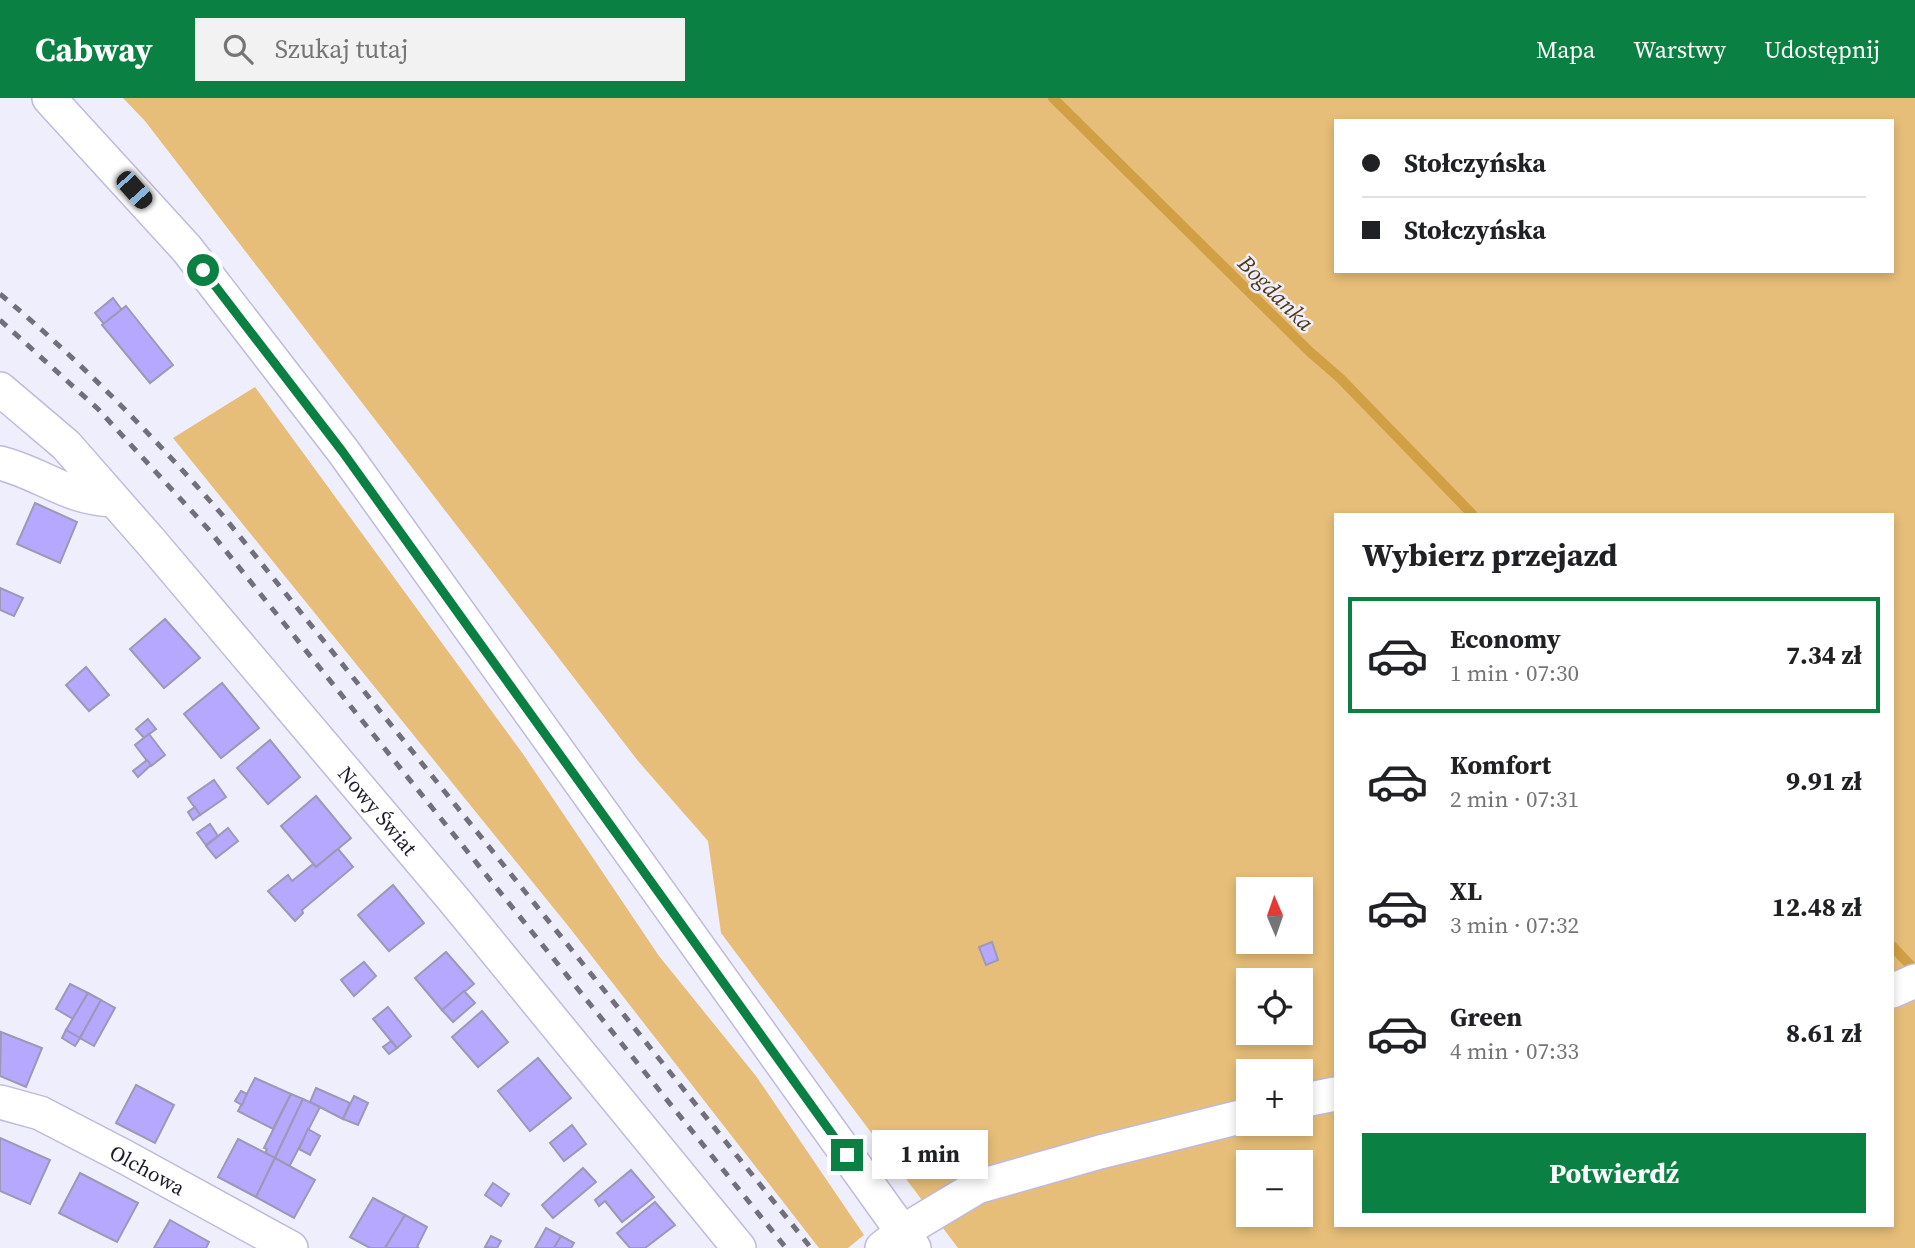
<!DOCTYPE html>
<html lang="pl">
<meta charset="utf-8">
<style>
:root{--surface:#fff;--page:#f2f2f2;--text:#202124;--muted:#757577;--line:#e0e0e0;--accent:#0b8043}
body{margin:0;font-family:"Source Serif 4",serif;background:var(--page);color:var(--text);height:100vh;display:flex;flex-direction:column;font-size:26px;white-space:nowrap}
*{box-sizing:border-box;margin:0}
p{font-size:23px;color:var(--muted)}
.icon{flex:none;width:38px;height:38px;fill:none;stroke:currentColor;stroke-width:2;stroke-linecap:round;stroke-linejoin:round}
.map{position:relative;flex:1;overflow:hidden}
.details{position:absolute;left:1334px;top:415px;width:560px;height:714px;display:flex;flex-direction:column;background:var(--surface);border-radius:0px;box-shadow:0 4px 10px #0003}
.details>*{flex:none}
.hud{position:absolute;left:1334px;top:21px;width:560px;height:154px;border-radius:0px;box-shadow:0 4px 10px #0003;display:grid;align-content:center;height:154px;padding:0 28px;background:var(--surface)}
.needle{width:46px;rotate:358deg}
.buttons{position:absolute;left:1236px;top:779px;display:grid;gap:14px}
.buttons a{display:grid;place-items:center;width:77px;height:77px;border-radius:0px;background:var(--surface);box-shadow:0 4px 10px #0003;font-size:35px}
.end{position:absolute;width:32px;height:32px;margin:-16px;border:9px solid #0b8043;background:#fff;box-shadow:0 0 0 4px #fff}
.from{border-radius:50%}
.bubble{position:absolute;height:49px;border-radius:0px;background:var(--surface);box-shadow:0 4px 10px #0003;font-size:23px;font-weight:700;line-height:49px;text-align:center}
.car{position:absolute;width:21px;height:42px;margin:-21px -10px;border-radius:9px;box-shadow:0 0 5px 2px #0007;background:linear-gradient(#222 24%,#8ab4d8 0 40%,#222 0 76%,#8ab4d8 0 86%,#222 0)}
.hud b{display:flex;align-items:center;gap:24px;height:66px;font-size:26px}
.hud b+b{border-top:2px solid var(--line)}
.hud i{width:18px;height:18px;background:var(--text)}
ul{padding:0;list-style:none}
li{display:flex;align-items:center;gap:21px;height:116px;margin:0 14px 10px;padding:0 14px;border:4px solid transparent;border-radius:0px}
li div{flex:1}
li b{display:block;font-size:26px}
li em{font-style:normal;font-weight:700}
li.on{border-color:var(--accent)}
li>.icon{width:63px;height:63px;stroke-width:1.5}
h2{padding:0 28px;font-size:32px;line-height:84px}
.action{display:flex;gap:14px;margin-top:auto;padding:14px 28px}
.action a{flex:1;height:80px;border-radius:0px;background:var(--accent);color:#fff;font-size:28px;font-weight:700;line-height:80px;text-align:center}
header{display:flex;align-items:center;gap:42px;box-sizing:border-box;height:98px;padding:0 35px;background:var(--accent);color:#fff}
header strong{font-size:33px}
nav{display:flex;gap:38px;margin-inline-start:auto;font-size:24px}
.search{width:490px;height:63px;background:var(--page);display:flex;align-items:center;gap:18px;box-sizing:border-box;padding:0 24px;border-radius:0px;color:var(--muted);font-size:26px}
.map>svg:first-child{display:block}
</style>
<header>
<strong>Cabway</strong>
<div class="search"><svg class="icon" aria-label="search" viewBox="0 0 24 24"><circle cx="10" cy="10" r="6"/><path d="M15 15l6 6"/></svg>Szukaj tutaj</div>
<nav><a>Mapa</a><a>Warstwy</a><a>Udostępnij</a></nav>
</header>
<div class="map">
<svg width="1915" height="1150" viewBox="0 0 1915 1150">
<rect width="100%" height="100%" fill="#efeefc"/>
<!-- green -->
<g fill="#e6be79" fill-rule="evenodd">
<path d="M123 0H1915V1150H958L721 835 708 743 638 663 145 23ZM1335 23H1892V173H1335ZM1335 416H1892V1127H1335ZM1248 791H1300V844H1248ZM1248 882H1300V934H1248ZM1248 973H1300V1026H1248ZM1248 1064H1300V1116H1248Z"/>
<path d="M255 289 523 656 659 858 756 978 864 1137 848 1150H819L569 829 173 340Z"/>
</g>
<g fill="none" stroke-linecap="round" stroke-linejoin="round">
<!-- stream -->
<g stroke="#d1a045" stroke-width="10">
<path d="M1053 0 1310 254 1340 280 1472 416"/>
<path d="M1892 848 1911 868"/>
</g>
</g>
<!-- building -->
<g fill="#b6a8fe" stroke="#9c98b8" stroke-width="2">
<path d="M113 200 122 212 104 226 95 215Z"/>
<path d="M126 208 173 267 150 285 102 227Z"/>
<path d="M35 405 77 424 60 465 17 446Z"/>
<path d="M0 490 23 500 14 518 0 512Z"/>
<path d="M165 521 200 560 164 590 130 551Z"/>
<path d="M86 569 109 597 89 613 66 587Z"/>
<path d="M222 585 259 630 221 660 184 616Z"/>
<path d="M148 621 156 631 144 640 136 631Z"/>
<path d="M149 636 165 657 151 668 135 647Z"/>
<path d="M270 642 300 679 268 706 237 670Z"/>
<path d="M147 662 151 667 138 679 133 673Z"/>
<path d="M214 682 226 699 200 717 188 700Z"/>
<path d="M316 698 351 740 316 769 281 728Z"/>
<path d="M195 709 200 717 193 722 188 714Z"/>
<path d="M210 726 218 738 206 747 197 735Z"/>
<path d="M228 730 238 743 216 760 206 748Z"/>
<path d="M338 751 353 769 302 812 303 815 295 823 268 793 288 777 292 783 313 766 316 769Z"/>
<path d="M393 787 424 825 389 853 358 817Z"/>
<path d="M992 844 998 862 986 867 979 849Z"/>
<path d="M446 854 474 886 442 912 415 880Z"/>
<path d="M364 864 376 878 354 898 341 882Z"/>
<path d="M70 886 88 895 73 921 56 911Z"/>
<path d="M464 893 475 905 453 924 442 912Z"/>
<path d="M88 895 101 902 80 940 66 932Z"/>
<path d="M101 902 115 910 94 948 80 940Z"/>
<path d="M388 909 411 938 397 950 373 921Z"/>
<path d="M482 913 508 944 478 969 452 939Z"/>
<path d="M66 932 80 940 75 948 62 940Z"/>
<path d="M1 934 42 950 26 989 0 978Z"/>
<path d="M391 943 397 950 389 956 383 949Z"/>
<path d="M538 960 571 1000 530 1033 498 993Z"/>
<path d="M255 980 291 996 273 1031 238 1013Z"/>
<path d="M136 987 174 1007 155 1045 116 1025Z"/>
<path d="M316 990 350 1005 343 1021 310 1004Z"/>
<path d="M241 993 247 996 242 1007 235 1003Z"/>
<path d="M291 996 303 1001 275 1060 265 1055 267 1051 264 1050Z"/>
<path d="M354 998 368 1005 358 1027 343 1021Z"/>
<path d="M303 1001 320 1009 289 1069 275 1060Z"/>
<path d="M572 1027 586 1046 564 1063 550 1045Z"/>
<path d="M308 1031 320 1038 310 1057 299 1051Z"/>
<path d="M0 1040 50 1062 30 1106 0 1093Z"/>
<path d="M238 1041 275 1060 256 1099 218 1079Z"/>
<path d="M275 1060 315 1082 294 1120 256 1099Z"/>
<path d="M583 1070 596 1084 553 1120 542 1107Z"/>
<path d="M631 1072 654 1099 622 1124 605 1103 599 1108 595 1102Z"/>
<path d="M80 1075 138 1105 117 1144 59 1115Z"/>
<path d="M493 1085 509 1096 501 1108 485 1097Z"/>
<path d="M373 1100 405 1117 385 1150H370L350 1139Z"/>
<path d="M655 1104 675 1127 645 1150H630L617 1135Z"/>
<path d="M405 1117 427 1129 417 1149 419 1150H385Z"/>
<path d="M170 1122 209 1144 206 1150H154Z"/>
<path d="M546 1130 561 1138 554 1150H535Z"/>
<path d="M491 1138 501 1143 497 1150 485 1149Z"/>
<path d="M561 1138 574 1145 571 1150H554Z"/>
</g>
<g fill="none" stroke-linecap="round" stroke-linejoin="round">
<defs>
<g id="minor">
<path d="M49 0 187 151 343 353 914 1150"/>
<path id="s1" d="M0 291 66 347 152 445 454 802 739 1150"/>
<path d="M0 365C43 376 66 400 113 402"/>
<path d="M1892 893 1915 883"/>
<path d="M1300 1003 1335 996"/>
<path id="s2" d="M0 1004 40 1015 125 1059 291 1150"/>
<path d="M882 1150 902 1134 977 1089 1100 1054 1248 1017"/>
</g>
</defs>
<!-- minor casing -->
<use href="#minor" stroke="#bfbadc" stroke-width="36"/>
<!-- minor -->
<use href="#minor" stroke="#fff" stroke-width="33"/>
<!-- rail -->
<g stroke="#716f7c" stroke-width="5" stroke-dasharray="9 9" stroke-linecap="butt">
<path d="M0 196C82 264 155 340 225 420L811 1150"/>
<path d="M0 222 98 311 209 432 786 1150"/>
</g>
</g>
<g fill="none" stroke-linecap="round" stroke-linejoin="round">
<!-- route -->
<path stroke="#0b8043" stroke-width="9" d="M203 172 342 353 847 1057"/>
</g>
<g text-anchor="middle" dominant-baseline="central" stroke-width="5" stroke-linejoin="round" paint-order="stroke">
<!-- street labels -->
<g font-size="21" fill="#1f1d2a" stroke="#efeefc">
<text stroke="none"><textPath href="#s1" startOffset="567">Nowy Świat</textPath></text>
<text stroke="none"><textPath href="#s2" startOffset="163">Olchowa</textPath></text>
</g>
<!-- water labels -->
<g font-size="23" font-style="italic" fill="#503b15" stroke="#efeefc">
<text transform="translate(1276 195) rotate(45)">Bogdanka</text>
</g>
</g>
</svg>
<div class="buttons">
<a><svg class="needle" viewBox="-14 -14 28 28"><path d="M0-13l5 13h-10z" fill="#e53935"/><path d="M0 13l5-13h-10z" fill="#757577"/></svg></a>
<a><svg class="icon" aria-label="locate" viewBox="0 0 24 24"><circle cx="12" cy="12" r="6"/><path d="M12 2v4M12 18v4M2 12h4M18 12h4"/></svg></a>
<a>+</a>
<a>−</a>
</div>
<i class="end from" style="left:203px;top:172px"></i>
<i class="end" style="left:847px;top:1057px"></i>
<div class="bubble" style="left:872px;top:1032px;width:116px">1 min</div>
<i class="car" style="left:134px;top:92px;rotate:138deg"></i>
<div class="hud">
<b><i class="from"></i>Stołczyńska</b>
<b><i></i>Stołczyńska</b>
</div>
<section class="details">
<h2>Wybierz przejazd</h2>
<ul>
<li class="on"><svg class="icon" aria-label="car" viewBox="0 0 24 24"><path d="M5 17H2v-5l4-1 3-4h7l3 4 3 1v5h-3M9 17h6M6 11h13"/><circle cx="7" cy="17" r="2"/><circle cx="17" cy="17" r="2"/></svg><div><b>Economy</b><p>1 min · 07:30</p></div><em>7.34 zł</em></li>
<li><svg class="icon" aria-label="car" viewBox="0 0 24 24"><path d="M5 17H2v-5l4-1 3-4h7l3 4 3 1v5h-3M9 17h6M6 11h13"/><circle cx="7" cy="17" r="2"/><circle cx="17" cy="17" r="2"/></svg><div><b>Komfort</b><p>2 min · 07:31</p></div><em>9.91 zł</em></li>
<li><svg class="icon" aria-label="car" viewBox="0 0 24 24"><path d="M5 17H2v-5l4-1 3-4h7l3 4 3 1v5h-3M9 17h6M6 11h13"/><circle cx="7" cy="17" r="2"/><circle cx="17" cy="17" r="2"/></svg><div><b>XL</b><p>3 min · 07:32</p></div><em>12.48 zł</em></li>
<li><svg class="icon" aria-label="car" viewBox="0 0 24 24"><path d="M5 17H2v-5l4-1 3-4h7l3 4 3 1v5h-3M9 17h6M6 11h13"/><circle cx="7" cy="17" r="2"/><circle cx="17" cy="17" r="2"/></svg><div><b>Green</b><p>4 min · 07:33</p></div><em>8.61 zł</em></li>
</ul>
<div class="action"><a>Potwierdź</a></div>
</section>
</div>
